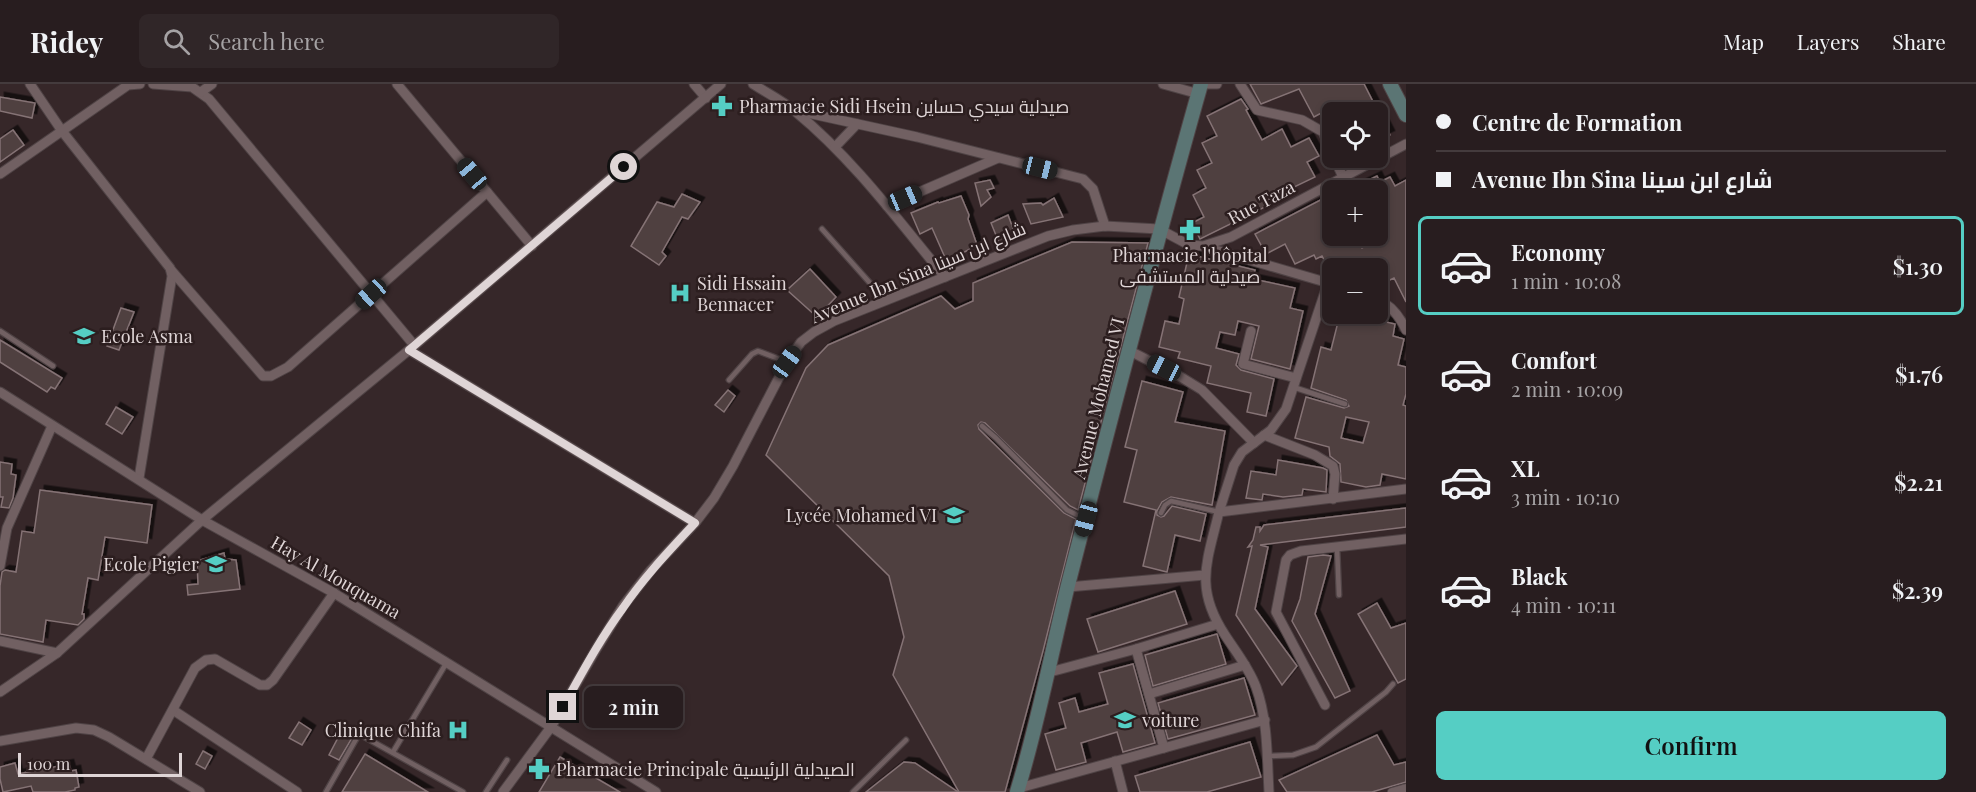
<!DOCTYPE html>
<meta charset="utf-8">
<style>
:root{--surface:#281d1f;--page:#302628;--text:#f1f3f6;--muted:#a5a2a4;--line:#443b3d;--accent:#55cec4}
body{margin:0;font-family:"Playfair Display",Cairo,serif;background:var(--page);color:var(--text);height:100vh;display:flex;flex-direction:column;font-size:22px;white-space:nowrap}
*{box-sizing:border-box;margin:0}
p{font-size:20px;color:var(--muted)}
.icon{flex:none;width:33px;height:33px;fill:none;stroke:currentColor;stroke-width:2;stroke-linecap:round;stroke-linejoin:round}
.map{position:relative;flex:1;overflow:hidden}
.panel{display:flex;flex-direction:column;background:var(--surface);width:570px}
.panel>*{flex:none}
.hud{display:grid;align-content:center;height:132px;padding:0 30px;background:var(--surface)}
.fabs{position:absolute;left:1322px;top:18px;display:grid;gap:12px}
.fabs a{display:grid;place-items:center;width:66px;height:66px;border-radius:9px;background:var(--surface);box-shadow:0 3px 9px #0003,0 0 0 2px var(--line);font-size:30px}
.scale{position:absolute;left:18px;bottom:15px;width:164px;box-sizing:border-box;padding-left:6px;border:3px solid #dfd5d6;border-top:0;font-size:16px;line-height:21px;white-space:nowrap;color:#dfd5d6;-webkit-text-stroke:4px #2c1e1f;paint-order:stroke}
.end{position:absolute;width:27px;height:27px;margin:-14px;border:8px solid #dfd5d6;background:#111;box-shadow:0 0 0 3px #111}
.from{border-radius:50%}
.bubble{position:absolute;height:42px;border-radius:9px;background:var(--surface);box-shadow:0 3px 9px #0003,0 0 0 2px var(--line);font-size:20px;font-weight:600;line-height:42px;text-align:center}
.car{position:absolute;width:18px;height:36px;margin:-18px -9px;border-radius:8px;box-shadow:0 0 4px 2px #0007;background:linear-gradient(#222 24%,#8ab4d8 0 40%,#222 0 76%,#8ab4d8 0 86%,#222 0)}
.hud b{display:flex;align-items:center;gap:21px;height:57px;font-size:22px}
.hud b+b{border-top:2px solid var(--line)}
.hud i{width:15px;height:15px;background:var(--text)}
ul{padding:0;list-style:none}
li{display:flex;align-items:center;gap:18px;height:99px;margin:0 12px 9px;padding:0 18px;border:3px solid transparent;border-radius:9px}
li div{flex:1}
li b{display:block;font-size:22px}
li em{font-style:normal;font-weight:600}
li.on{border-color:var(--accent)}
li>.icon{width:54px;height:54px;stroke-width:1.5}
.cta{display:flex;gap:12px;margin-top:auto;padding:12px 30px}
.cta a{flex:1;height:69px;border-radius:9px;background:var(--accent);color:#111;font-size:24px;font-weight:600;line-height:69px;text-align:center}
header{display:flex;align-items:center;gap:36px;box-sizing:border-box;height:84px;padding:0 30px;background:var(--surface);border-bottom:2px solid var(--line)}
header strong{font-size:28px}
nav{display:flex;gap:33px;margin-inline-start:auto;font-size:21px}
.search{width:420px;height:54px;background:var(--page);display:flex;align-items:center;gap:15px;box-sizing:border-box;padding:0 21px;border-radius:9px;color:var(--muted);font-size:22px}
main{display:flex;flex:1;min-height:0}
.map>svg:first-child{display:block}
</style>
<header>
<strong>Ridey</strong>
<div class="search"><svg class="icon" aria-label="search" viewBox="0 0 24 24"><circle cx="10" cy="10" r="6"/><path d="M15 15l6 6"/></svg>Search here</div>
<nav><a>Map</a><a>Layers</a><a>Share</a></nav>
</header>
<main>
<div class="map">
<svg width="1406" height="708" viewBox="0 0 1406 708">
<defs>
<filter id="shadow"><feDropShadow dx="4.5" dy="-4.5" stdDeviation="0" flood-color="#0009"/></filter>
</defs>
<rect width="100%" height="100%" fill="#362729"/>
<!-- building -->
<g fill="#4f3f40" stroke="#857375" stroke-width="1.5" fill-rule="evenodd" filter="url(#shadow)">
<path d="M1250 0H1364L1390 51 1377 57V28H1326L1325 27 1314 33 1299 5 1261 20Z"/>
<path d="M0 13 35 19 32 34 0 27Z"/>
<path d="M1241 15 1248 25 1246 26 1262 56 1282 45 1291 63 1309 54 1319 72 1307 78 1315 93 1267 116 1269 121 1200 155 1192 139 1204 133 1193 111 1206 104 1197 86 1212 79 1202 59 1217 52 1207 32Z"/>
<path d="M13 46 24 61 0 78V55Z"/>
<path d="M1377 92 1380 98 1390 93 1395 102 1406 96V218L1394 194 1377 202V184H1345L1342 178 1329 185 1322 172 1316 175 1314 171 1295 180 1285 160 1266 170 1255 150 1332 110V152H1356L1362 164 1377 156V106H1348Z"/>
<path d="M990 96 994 104 987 106 991 113 981 122 975 99Z"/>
<path d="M682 110 700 118 688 135 682 133 662 168 666 172 659 181 631 162 657 118 674 123Z"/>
<path d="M961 112 969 131 968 135 977 161 947 178 932 144 920 150 911 129 938 118 939 119Z"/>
<path d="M1054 114 1063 133 1031 140 1023 120 1041 119 1043 121Z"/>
<path d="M1008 131 1017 155 1000 161 991 139Z"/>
<path d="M1072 158 1148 159 1078 426 1070 422 985 339 981 338 978 341 979 345 1064 429 1076 435 1043 567 1005 708H959L893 591 904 553 889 492 766 371 806 284 828 261 941 212 955 225 973 217V199Z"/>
<path d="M1189 170 1255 186 1253 195 1295 204 1290 224 1303 227 1290 285 1251 275 1259 242 1238 237 1235 251 1220 248 1216 264 1239 270 1236 281 1241 286 1274 295 1266 332 1247 328 1251 309 1207 299 1211 282 1178 274 1180 268 1159 263 1165 237 1179 240 1184 215 1179 213Z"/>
<path d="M810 185 836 213 817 233 787 206Z"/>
<path d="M121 224 134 228 119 266 107 262Z"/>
<path d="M1340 230H1351L1395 240 1393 252 1404 255 1398 281 1406 283V310L1403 321 1406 322V395L1382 390 1380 401 1366 403 1341 398 1340 380 1330 372 1329 363 1295 354 1306 313 1344 324 1349 322 1346 316 1311 304 1321 263 1331 266ZM1346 333 1369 338 1363 359 1341 354Z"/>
<path d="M0 256 62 294 55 305 51 303 47 308 0 278Z"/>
<path d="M1142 297 1183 308 1175 338 1225 347 1212 421 1171 413 1162 418 1157 427V431L1161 433 1164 432 1172 422 1206 430 1200 457 1175 451 1167 488 1143 482 1156 426 1124 418 1137 366 1125 363Z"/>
<path d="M728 306 735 312 724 328 715 321Z"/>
<path d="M116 323 133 333 122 350 106 340Z"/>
<path d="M1278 376 1323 384 1327 386 1326 408 1303 405 1302 411 1283 413 1263 410 1262 416 1246 414 1251 387 1276 391Z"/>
<path d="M0 378 12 380 11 390 16 391 13 414 9 424 1 423 3 413H0Z"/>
<path d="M40 406 152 421 147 459 105 453 98 496 88 494 82 530H84V535L78 541 46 536 43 558 0 550V502L2 488 5 486 16 488 22 447 34 449Z"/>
<path d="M1406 424V443L1260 461 1268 463 1255 525 1297 582 1282 601 1236 531 1252 462 1248 463 1253 456 1256 443H1260V447L1264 441Z"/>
<path d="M224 469 225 475 236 476 240 505 188 511 187 501 198 500 197 477Z"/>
<path d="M1323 471 1331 472 1315 530 1350 607 1335 614 1292 537 1300 515 1308 473Z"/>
<path d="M1175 507 1187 540 1098 568 1087 535Z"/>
<path d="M1377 519 1391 544 1406 539V595L1398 599 1358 530Z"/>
<path d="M1217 550 1226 580 1153 602 1145 571Z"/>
<path d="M1133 580 1155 659 1123 668 1117 648 1081 659 1086 678 1056 686 1045 650 1066 644 1059 619 1075 614 1079 628 1108 620 1099 589Z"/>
<path d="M1244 594 1255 631 1168 655 1158 619Z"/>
<path d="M299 638 311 646 302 661 289 654Z"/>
<path d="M341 648 352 654 339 676 329 671Z"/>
<path d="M1377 651 1394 681 1406 678V698L1372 708H1287L1279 696Z"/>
<path d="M1250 658 1261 693 1207 708H1140L1135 692Z"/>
<path d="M203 667 212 672 205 685 196 680Z"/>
<path d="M365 670 428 708H342Z"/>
<path d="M560 673 620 708H539Z"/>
<path d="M904 678 915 679 958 708H866Z"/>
<path d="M15 679 18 690 69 680 71 687 76 686 79 703 75 704V706L65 708H33L31 702 3 708 0 695V683Z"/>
</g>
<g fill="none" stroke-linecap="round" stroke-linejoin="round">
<defs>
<g id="service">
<path d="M822 145 886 217"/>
<path d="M0 247 53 282"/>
<path d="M729 296 752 270 758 267 787 278"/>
<path d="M1293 303 1345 320"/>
<path d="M982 342 996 354 1067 426 1083 434"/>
<path d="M1161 429 1165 421 1171 417 1219 428"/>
<path d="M1337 463 1339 511"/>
<path d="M393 668 447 578"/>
<path d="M1267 672 1293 671 1316 663 1386 608 1393 600"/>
<path d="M326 708 359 650 463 708"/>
<path d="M486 708 507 676"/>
<path d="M853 708 906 656"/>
</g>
<path id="pedestrian" d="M1392 708 1406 704"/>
<g id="minor">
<path d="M30 0 62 47 170 184 172 192 139 394"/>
<path d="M153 0 192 3 209 15 414 261"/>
<path d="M397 0 532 162"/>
<path d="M694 0 706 14"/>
<path d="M753 0C767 9 783 17 796 28 853 75 898 136 945 193"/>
<path d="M1163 0 1199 10"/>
<path d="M1206 0H1217"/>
<path d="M1240 0 1257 26 1302 36 1323 48 1332 69"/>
<path d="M201 8 212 0"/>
<path d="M794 26 917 53 1083 95 1093 105 1105 142"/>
<path d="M835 63 857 40"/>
<path d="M1334 74 1343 93"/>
<path d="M0 90 128 1 140 0"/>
<path d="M887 122 998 74"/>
<path d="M1205 163 1332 200"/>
<path d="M171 186 263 292H271L288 283 487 108"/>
<path d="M1377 215C1391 221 1400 233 1406 246"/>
<path d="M1251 247 1243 280 1296 294"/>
<path d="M409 266 695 439"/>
<path d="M1130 267 1181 293 1202 306 1254 359"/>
<path d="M0 308 202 436 334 509 656 708"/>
<path d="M1264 351 1315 371 1333 382 1335 390 1333 415"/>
<path d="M1219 428 1234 381 1242 368 1271 346 1286 325 1328 199"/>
<path d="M0 482 7 444 52 342"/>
<path d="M1068 503 1205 491"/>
<path d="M0 557 57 569"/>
<path d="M1136 565 1164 664"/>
<path d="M1050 588 1136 565 1218 540"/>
<path d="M0 608 57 569 202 436 409 266 721 0"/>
<path d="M1149 610 1245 581"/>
<path d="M1325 621 1276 528 1286 476 1290 471 1301 467 1406 455"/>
<path d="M173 626 297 708"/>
<path d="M0 657 76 644 94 646 109 653 200 708"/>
<path d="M146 675 195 584 206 576 215 575 260 601H267L273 596 334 509"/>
<path d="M1115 677 1123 708"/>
<path d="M1019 704 1265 636"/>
<path d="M503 708 551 643 598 562 623 522 651 486 695 439 714 414 733 382 787 278 801 258 814 248 834 237 1048 152 1073 146 1105 142 1159 145 1189 161 1203 162 1231 153 1406 60"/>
<path d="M1269 708C1267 673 1268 636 1256 603 1249 584 1236 568 1225 551 1194 504 1207 478 1219 428L1406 405"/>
</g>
<g id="secondary">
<path d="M1390 0 1406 31"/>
<path d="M1017 708C1038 640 1051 570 1068 501 1111 333 1154 166 1201 0"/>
</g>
</defs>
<!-- service casing -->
<use href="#service" stroke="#4f4345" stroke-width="7"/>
<!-- pedestrian casing -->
<use href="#pedestrian" stroke="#4f4345" stroke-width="10"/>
<!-- minor casing -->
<use href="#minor" stroke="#4f4345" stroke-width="11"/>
<!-- secondary casing -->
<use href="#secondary" stroke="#4f4345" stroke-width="16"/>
<!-- service -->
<use href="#service" stroke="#716062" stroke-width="4.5"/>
<!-- pedestrian -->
<use href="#pedestrian" stroke="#716062" stroke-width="8"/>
<!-- minor -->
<use href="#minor" stroke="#716062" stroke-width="9"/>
<!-- secondary -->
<use href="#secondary" stroke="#5b7574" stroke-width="14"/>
</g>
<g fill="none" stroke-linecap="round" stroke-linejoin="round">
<!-- route -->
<path stroke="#dfd5d6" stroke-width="8" d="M563 623C582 589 600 555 623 524 644 493 670 466 695 439L409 266 624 83"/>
</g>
<!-- icons -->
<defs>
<symbol id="pharmacy-bare" viewBox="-9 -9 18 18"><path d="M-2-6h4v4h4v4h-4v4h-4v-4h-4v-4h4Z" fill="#55cec4" stroke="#2c1e1f" stroke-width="2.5" paint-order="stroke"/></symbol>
<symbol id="hospital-bare" viewBox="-9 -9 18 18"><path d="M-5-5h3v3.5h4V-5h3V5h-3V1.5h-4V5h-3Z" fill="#55cec4" stroke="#2c1e1f" stroke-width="2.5" paint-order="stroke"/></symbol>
<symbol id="university-bare" viewBox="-9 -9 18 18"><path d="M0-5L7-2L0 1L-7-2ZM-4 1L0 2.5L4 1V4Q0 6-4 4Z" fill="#55cec4" stroke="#2c1e1f" stroke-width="2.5" paint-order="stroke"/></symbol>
<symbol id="school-bare" viewBox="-9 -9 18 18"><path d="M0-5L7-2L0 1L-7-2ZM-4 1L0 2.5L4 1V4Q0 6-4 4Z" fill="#55cec4" stroke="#2c1e1f" stroke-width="2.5" paint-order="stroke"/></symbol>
</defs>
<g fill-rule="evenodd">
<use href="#pharmacy-bare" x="707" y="7" width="30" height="30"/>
<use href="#pharmacy-bare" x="1175" y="131" width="30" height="30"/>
<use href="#hospital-bare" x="665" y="194" width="30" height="30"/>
<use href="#university-bare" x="69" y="237" width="30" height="30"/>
<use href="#university-bare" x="939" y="416" width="30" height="30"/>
<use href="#school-bare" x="201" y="465" width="30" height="30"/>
<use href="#school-bare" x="1110" y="621" width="30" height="30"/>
<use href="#hospital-bare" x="443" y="631" width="30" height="30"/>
<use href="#pharmacy-bare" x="524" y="670" width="30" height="30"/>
</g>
<g text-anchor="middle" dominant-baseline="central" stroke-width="5" stroke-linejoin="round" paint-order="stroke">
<!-- poi labels -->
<g font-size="18" fill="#dfd5d6" stroke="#2c1e1f" text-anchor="start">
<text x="739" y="22">Pharmacie Sidi Hsein صيدلية سيدي حساين</text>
<text x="1190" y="171" text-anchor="middle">Pharmacie l'hôpital<tspan x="1190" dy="21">صيدلية المستشفى</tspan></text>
<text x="697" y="199">Sidi Hssain<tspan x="697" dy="21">Bennacer</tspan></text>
<text x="101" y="252">Ecole Asma</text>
<text x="937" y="431" text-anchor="end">Lycée Mohamed VI</text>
<text x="199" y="480" text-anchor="end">Ecole Pigier</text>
<text x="1142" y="636">voiture</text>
<text x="441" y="646" text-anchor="end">Clinique Chifa</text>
<text x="556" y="685">Pharmacie Principale الصيدلية الرئيسية</text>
</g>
<!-- street labels -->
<g font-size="18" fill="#dfd5d6" stroke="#2c1e1f">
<text transform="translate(1261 118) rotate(-28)">Rue Taza</text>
<text transform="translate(918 188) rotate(-23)">Avenue Ibn Sina شارع ابن سينا</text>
<text transform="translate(1098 314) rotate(-76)">Avenue Mohamed VI</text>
<text transform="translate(336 493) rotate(30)">Hay Al Mouquama</text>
</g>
</g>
</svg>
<div class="fabs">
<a><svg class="icon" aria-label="locate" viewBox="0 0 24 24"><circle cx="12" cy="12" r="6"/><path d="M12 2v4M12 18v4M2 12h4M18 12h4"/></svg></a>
<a>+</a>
<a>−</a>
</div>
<div class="scale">100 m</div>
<i class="end from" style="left:624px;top:83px"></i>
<i class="end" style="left:563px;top:623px"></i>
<div class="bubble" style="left:584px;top:602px;width:99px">2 min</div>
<i class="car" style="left:1040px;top:84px;rotate:104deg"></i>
<i class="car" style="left:472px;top:90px;rotate:320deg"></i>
<i class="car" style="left:905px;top:114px;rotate:67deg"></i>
<i class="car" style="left:371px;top:210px;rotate:228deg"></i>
<i class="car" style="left:787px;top:278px;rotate:36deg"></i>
<i class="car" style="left:1164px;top:284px;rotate:297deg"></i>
<i class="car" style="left:1086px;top:435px;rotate:195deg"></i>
</div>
<section class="panel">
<div class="hud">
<b><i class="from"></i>Centre de Formation</b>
<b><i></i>Avenue Ibn Sina شارع ابن سينا</b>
</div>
<ul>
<li class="on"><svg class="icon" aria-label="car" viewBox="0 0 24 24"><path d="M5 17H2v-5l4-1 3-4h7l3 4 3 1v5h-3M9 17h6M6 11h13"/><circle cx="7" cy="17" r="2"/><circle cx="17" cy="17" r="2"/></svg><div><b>Economy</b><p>1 min · 10:08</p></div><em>$1.30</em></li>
<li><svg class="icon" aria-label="car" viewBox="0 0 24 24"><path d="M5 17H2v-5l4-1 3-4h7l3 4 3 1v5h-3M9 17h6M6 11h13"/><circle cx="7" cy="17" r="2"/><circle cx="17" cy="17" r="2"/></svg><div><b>Comfort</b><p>2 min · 10:09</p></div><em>$1.76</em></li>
<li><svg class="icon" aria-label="car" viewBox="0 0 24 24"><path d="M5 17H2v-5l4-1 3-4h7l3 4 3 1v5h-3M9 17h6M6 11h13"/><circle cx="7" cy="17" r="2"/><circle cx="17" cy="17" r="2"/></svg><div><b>XL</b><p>3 min · 10:10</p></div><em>$2.21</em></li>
<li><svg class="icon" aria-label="car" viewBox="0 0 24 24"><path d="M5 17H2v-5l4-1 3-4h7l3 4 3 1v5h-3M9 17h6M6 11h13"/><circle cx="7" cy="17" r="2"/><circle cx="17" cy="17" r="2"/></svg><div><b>Black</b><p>4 min · 10:11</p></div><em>$2.39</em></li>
</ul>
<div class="cta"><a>Confirm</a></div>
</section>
</main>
